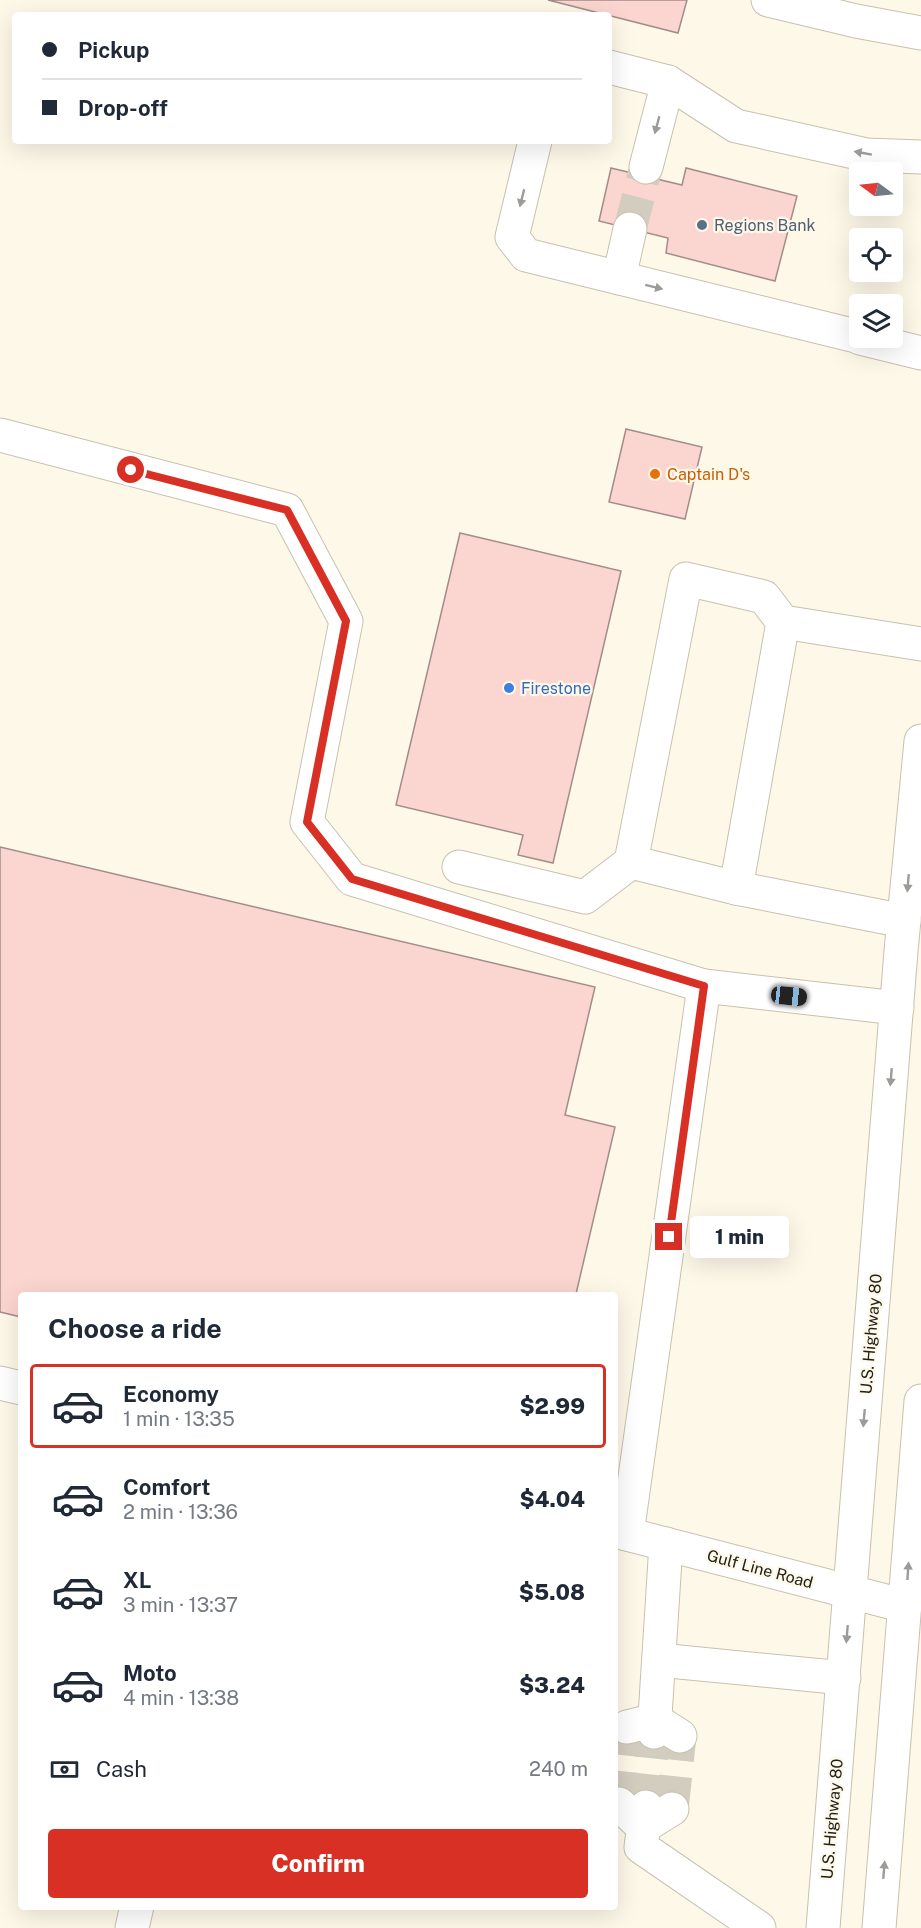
<!DOCTYPE html>
<meta charset="utf-8">
<style>
:root{--surface:#fff;--page:#f6f6f7;--text:#1f2937;--muted:#747a83;--line:#e0e1e3;--accent:#d93025}
body{margin:0;font-family:"Public Sans",sans-serif;background:var(--page);color:var(--text);height:100vh;display:flex;flex-direction:column;font-size:22px;white-space:nowrap}
*{box-sizing:border-box;margin:0}
p{font-size:20px;color:var(--muted)}
.icon{flex:none;width:33px;height:33px;fill:none;stroke:currentColor;stroke-width:2;stroke-linecap:round;stroke-linejoin:round}
.map{position:relative;flex:1;overflow:hidden}
.side{position:absolute;left:18px;top:1292px;width:600px;height:618px;display:flex;flex-direction:column;background:var(--surface);border-radius:6px;box-shadow:0 6px 24px #0002}
.side>*{flex:none}
.top-card{position:absolute;left:12px;top:12px;width:600px;height:132px;border-radius:6px;box-shadow:0 6px 24px #0002;display:grid;align-content:center;height:132px;padding:0 30px;background:var(--surface)}
.needle{width:39px;rotate:285deg}
.tools{position:absolute;left:849px;top:162px;display:grid;gap:12px}
.tools a{display:grid;place-items:center;width:54px;height:54px;border-radius:6px;background:var(--surface);box-shadow:0 6px 24px #0002;font-size:30px}
.end{position:absolute;width:27px;height:27px;margin:-14px;border:8px solid #d93025;background:#fff;box-shadow:0 0 0 3px #fff}
.from{border-radius:50%}
.bubble{position:absolute;height:42px;border-radius:6px;background:var(--surface);box-shadow:0 6px 24px #0002;font-size:20px;font-weight:800;line-height:42px;text-align:center}
.car{position:absolute;width:18px;height:36px;margin:-18px -9px;border-radius:8px;box-shadow:0 0 4px 2px #0007;background:linear-gradient(#222 24%,#8ab4d8 0 40%,#222 0 76%,#8ab4d8 0 86%,#222 0)}
.top-card b{display:flex;align-items:center;gap:21px;height:57px;font-size:22px}
.top-card b+b{border-top:2px solid var(--line)}
.top-card i{width:15px;height:15px;background:var(--text)}
ul{padding:0;list-style:none}
li{display:flex;align-items:center;gap:18px;height:84px;margin:0 12px 9px;padding:0 18px;border:3px solid transparent;border-radius:6px}
li div{flex:1}
li b{display:block;font-size:22px}
li em{font-style:normal;font-weight:800}
li.active{border-color:var(--accent)}
li>.icon{width:54px;height:54px;stroke-width:1.5}
h2{padding:0 30px;font-size:27px;line-height:72px}
.pay{display:flex;align-items:center;gap:15px;height:66px;padding:0 30px;font-size:22px}
.pay p{margin-inline-start:auto}
.cta{display:flex;gap:12px;margin-top:auto;padding:12px 30px}
.cta a{flex:1;height:69px;border-radius:6px;background:var(--accent);color:#fff;font-size:24px;font-weight:800;line-height:69px;text-align:center}
.map>svg:first-child{display:block}
</style>
<div class="map">
<svg width="921" height="1928" viewBox="0 0 921 1928">
<rect width="100%" height="100%" fill="#fef8e9"/>
<!-- building -->
<g fill="#fbd5d0" stroke="#a28d8a" stroke-width="1.5">
<path d="M548 0H687L678 33Z"/>
<path d="M611 168 682 185 686 168 797 196 775 281 666 253 668 238 599 221Z"/>
<path d="M626 429 702 447 685 519 609 502Z"/>
<path d="M460 533 621 571 553 863 518 855 523 835 396 805Z"/>
<path d="M0 847 595 987 565 1115 615 1127 576 1294H21V1317L0 1312Z"/>
</g>
<g fill="none" stroke-linecap="round" stroke-linejoin="round">
<!-- minor-tunnel -->
<g stroke="#d2cdbf" stroke-width="33" stroke-dasharray="33 16" stroke-linecap="butt">
<path d="M630 229 646 167"/>
<path d="M619 1804 627 1727"/>
<path d="M646 1807 654 1732"/>
<path d="M672 1809 680 1736"/>
</g>
<defs>
<g id="minor">
<path d="M768 0 856 21 921 33"/>
<path d="M609 67 668 82 736 126 867 155 921 157"/>
<path d="M535 141 512 237 526 255 860 337"/>
<path d="M646 167 668 82"/>
<path d="M619 278 630 229"/>
<path d="M860 338 921 353"/>
<path d="M0 435 287 510 346 621 307 822 352 879 704 986 627 1534"/>
<path d="M783 622 921 644"/>
<path d="M631 862 686 579 764 597 783 622 736 888"/>
<path d="M459 867 585 897 631 862 736 888 904 921"/>
<path d="M704 986 897 1008"/>
<path d="M0 1383 21 1388"/>
<path d="M615 1531 905 1606"/>
<path d="M659 1660 844 1678"/>
<path d="M627 1727 655 1720 680 1736"/>
<path d="M654 1732 666 1544"/>
<path d="M619 1804 643 1827 672 1809"/>
<path d="M646 1807 641 1847 759 1928"/>
<path d="M132 1928 137 1906"/>
</g>
<g id="major">
<path d="M823 1928 901 951 921 741"/>
<path d="M879 1928 921 1401"/>
</g>
</defs>
<!-- minor casing -->
<use href="#minor" stroke="#c8c1af" stroke-width="35"/>
<!-- major casing -->
<use href="#major" stroke="#c8c1af" stroke-width="35"/>
<!-- minor -->
<use href="#minor" stroke="#fff" stroke-width="33"/>
<!-- major -->
<use href="#major" stroke="#fff" stroke-width="33"/>
</g>
<!-- one-way arrows -->
<defs><path id="oneway-solid" d="M-6-.8H1V-3.2L6.5 0L1 3.2V.8H-6Z" transform="scale(1.5)"/></defs>
<g fill="#9c9b98">
<use href="#oneway-solid" transform="translate(657 125) rotate(105)"/>
<use href="#oneway-solid" transform="translate(863 153) rotate(-170)"/>
<use href="#oneway-solid" transform="translate(522 198) rotate(104)"/>
<use href="#oneway-solid" transform="translate(654 287) rotate(14)"/>
<use href="#oneway-solid" transform="translate(908 883) rotate(95)"/>
<use href="#oneway-solid" transform="translate(891 1077) rotate(95)"/>
<use href="#oneway-solid" transform="translate(864 1418) rotate(95)"/>
<use href="#oneway-solid" transform="translate(908 1571) rotate(-86)"/>
<use href="#oneway-solid" transform="translate(847 1634) rotate(95)"/>
<use href="#oneway-solid" transform="translate(884 1870) rotate(-85)"/>
</g>
<g fill="none" stroke-linecap="round" stroke-linejoin="round">
<!-- route -->
<path stroke="#d93025" stroke-width="8" d="M131 470 287 510 346 621 307 822 352 879 704 986 669 1237"/>
</g>
<!-- markers -->
<circle fill="#5c6f8a" stroke="#fef8e9" stroke-width="2" cx="702" cy="225" r="6"/>
<circle fill="#e8710a" stroke="#fef8e9" stroke-width="2" cx="655" cy="474" r="6"/>
<circle fill="#3f7fe0" stroke="#fef8e9" stroke-width="2" cx="509" cy="688" r="6"/>
<g text-anchor="middle" dominant-baseline="central" stroke-width="4.5" stroke-linejoin="round" paint-order="stroke">
<!-- service labels -->
<g font-size="16" fill="#4e5e75" stroke="#fef8e9" text-anchor="start">
<text x="714" y="225">Regions Bank</text>
</g>
<!-- food labels -->
<g font-size="16" fill="#c56008" stroke="#fef8e9" text-anchor="start">
<text x="667" y="474">Captain D's</text>
</g>
<!-- shop labels -->
<g font-size="16" fill="#366cbe" stroke="#fef8e9" text-anchor="start">
<text x="521" y="688">Firestone</text>
</g>
<!-- street labels -->
<g font-size="16" fill="#222019" stroke="#fef8e9">
<text transform="translate(871 1334) rotate(-85)">U.S. Highway 80</text>
<text transform="translate(760 1569) rotate(15)">Gulf Line Road</text>
<text transform="translate(832 1819) rotate(-85)">U.S. Highway 80</text>
</g>
</g>
</svg>
<div class="tools">
<a><svg class="needle" viewBox="-14 -14 28 28"><path d="M0-13l5 13h-10z" fill="#e53935"/><path d="M0 13l5-13h-10z" fill="#747a83"/></svg></a>
<a><svg class="icon" aria-label="locate" viewBox="0 0 24 24"><circle cx="12" cy="12" r="6"/><path d="M12 2v4M12 18v4M2 12h4M18 12h4"/></svg></a>
<a><svg class="icon" aria-label="layers" viewBox="0 0 24 24"><path d="M12 4l9 5-9 5-9-5zM3 14l9 5 9-5"/></svg></a>
</div>
<i class="end from" style="left:131px;top:470px"></i>
<i class="end" style="left:669px;top:1237px"></i>
<div class="bubble" style="left:690px;top:1216px;width:99px">1 min</div>
<i class="car" style="left:789px;top:996px;rotate:96deg"></i>
<div class="top-card">
<b><i class="from"></i>Pickup</b>
<b><i></i>Drop-off</b>
</div>
<section class="side">
<h2>Choose a ride</h2>
<ul>
<li class="active"><svg class="icon" aria-label="car" viewBox="0 0 24 24"><path d="M5 17H2v-5l4-1 3-4h7l3 4 3 1v5h-3M9 17h6M6 11h13"/><circle cx="7" cy="17" r="2"/><circle cx="17" cy="17" r="2"/></svg><div><b>Economy</b><p>1 min · 13:35</p></div><em>$2.99</em></li>
<li><svg class="icon" aria-label="car" viewBox="0 0 24 24"><path d="M5 17H2v-5l4-1 3-4h7l3 4 3 1v5h-3M9 17h6M6 11h13"/><circle cx="7" cy="17" r="2"/><circle cx="17" cy="17" r="2"/></svg><div><b>Comfort</b><p>2 min · 13:36</p></div><em>$4.04</em></li>
<li><svg class="icon" aria-label="car" viewBox="0 0 24 24"><path d="M5 17H2v-5l4-1 3-4h7l3 4 3 1v5h-3M9 17h6M6 11h13"/><circle cx="7" cy="17" r="2"/><circle cx="17" cy="17" r="2"/></svg><div><b>XL</b><p>3 min · 13:37</p></div><em>$5.08</em></li>
<li><svg class="icon" aria-label="car" viewBox="0 0 24 24"><path d="M5 17H2v-5l4-1 3-4h7l3 4 3 1v5h-3M9 17h6M6 11h13"/><circle cx="7" cy="17" r="2"/><circle cx="17" cy="17" r="2"/></svg><div><b>Moto</b><p>4 min · 13:38</p></div><em>$3.24</em></li>
</ul>
<div class="pay"><svg class="icon" aria-label="cash" viewBox="0 0 24 24"><path d="M3 7h18v10H3z"/><circle cx="12" cy="12" r="2"/></svg>Cash<p>240 m</p></div>
<div class="cta"><a>Confirm</a></div>
</section>
</div>
